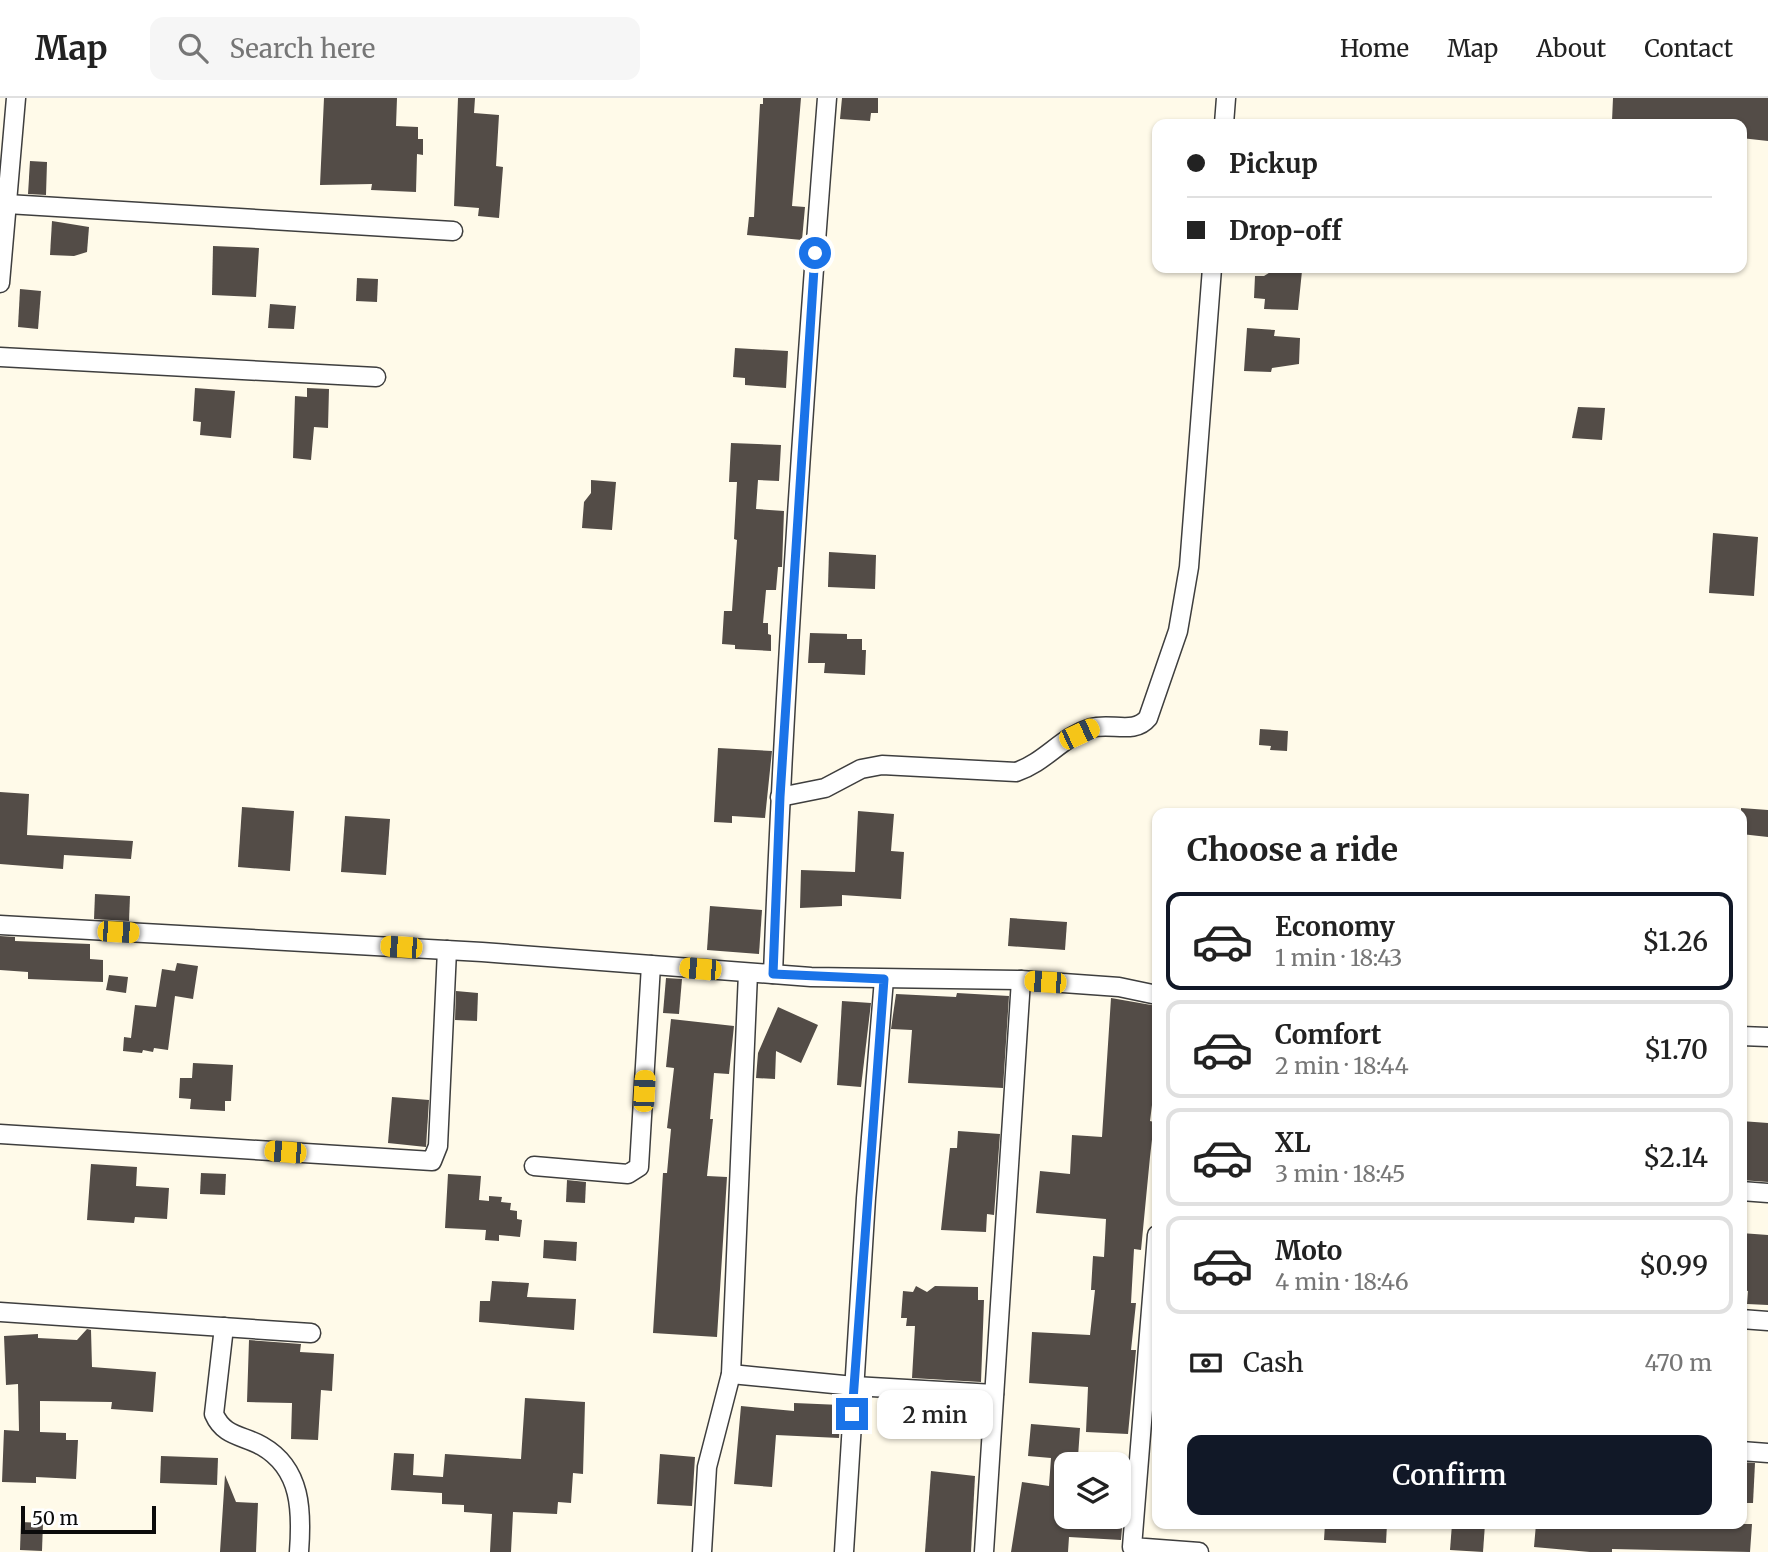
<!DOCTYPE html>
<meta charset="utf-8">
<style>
:root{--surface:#fff;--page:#f6f6f6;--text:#222;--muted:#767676;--line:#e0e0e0;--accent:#111827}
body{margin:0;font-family:Merriweather,serif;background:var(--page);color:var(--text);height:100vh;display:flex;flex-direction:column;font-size:26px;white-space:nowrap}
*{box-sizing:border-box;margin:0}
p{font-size:23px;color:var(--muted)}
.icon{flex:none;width:38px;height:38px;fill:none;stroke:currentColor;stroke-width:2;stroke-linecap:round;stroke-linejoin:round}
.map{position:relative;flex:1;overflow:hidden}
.panel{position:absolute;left:1152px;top:710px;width:595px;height:721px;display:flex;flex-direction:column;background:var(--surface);border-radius:14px;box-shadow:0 2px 5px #0004}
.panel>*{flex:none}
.guide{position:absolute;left:1152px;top:21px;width:595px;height:154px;border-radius:14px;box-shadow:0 2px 5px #0004;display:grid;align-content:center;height:154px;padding:0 35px;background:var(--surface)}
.controls{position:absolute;left:1054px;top:1354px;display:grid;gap:14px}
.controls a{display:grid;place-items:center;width:77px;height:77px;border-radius:14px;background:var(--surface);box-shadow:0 2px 5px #0004;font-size:35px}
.scale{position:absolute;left:21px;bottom:18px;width:135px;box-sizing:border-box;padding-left:7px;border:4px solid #0b0b0b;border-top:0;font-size:19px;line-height:24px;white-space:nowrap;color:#0b0b0b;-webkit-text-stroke:5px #fff;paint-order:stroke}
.end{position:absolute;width:32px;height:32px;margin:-16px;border:9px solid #1a73e8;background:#fff;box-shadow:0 0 0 4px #fff}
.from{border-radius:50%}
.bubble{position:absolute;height:49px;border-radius:14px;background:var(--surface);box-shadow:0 2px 5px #0004;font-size:23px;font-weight:600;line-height:49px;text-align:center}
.car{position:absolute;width:21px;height:42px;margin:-21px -10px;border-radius:9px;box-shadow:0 0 5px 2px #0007;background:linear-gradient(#f5c518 24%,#345 0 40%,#f5c518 0 76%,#345 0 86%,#f5c518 0)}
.guide b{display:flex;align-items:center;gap:24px;height:66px;font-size:26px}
.guide b+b{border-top:2px solid var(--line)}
.guide i{width:18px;height:18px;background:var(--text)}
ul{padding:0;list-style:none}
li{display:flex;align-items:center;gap:21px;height:98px;margin:0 14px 10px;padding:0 21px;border:4px solid var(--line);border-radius:14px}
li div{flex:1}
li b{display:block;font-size:26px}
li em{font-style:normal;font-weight:600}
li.selected{border-color:var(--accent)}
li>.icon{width:63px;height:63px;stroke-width:1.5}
h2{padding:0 35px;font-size:32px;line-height:84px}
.pay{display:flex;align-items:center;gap:18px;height:77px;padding:0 35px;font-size:26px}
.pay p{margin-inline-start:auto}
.primary-button{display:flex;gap:14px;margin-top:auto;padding:14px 35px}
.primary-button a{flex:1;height:80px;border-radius:14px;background:var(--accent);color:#fff;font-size:28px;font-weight:600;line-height:80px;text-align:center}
header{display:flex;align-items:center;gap:42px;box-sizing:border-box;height:98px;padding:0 35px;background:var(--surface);border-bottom:2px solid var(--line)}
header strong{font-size:33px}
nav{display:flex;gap:38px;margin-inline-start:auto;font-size:24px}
.search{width:490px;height:63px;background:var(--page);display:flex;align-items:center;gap:18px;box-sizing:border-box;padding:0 24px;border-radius:14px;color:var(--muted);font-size:26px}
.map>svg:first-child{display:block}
</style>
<header>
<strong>Map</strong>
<div class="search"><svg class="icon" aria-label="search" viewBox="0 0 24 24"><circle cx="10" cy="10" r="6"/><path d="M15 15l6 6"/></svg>Search here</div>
<nav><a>Home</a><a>Map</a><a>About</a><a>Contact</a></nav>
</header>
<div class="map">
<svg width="1768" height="1454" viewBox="0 0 1768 1454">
<rect width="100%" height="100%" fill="#fffae9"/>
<!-- building -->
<g fill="#534c47">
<path d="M324 0H397L396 28 418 29V41H423V57L417 56 416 94 371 92 372 86 320 87Z"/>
<path d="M458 0H475L474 15 499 17 496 68 503 69 499 120 478 118 479 110 454 108Z"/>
<path d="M763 0H801L792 108 805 109 802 142 747 137 749 119H754L760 6H763Z"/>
<path d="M842 0H878V15H871L870 23 840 21Z"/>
<path d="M1613 0H1768V43L1741 40V26L1612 23Z"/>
<path d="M30 63 47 64 46 97 28 96Z"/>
<path d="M52 123 89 129 87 154 74 158 50 157Z"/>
<path d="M213 148 259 150 256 199 212 197Z"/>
<path d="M1272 173H1302L1298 212 1264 211 1265 201 1254 200 1255 178H1264Z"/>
<path d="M357 180 378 181 377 204 356 203Z"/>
<path d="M20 191 41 193 38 231 18 229Z"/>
<path d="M270 206 296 208 294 231 268 230Z"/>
<path d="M1247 230 1275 232 1274 238 1300 240 1299 266 1272 270 1271 274 1244 273Z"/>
<path d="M735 250 788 253 786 290 745 287V280L733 279Z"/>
<path d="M195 290 235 293 231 340 200 337 201 324 193 323Z"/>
<path d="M307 290 329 291 328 330 314 329 311 362 293 360 295 298 307 299Z"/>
<path d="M1578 309 1605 310 1602 342 1572 340Z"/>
<path d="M731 345 781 347 779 383 758 382 756 411 784 413 782 469H778L776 492H766L763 525H768V536L771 537V553L735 551V547L722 546 724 513H732L737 442 734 441 737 384H729Z"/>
<path d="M591 382 616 384 612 432 582 430 584 404 591 395Z"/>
<path d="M1713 435 1758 439 1754 498 1709 495Z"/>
<path d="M829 454 876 457 875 491 828 489Z"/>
<path d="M810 535 847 536V541H862V552H866L865 577 824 575 825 565H808Z"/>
<path d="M1260 631 1288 633 1287 653 1270 652 1271 648 1259 647Z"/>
<path d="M718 650 772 653 765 720 732 718V725L714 724Z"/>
<path d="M0 694 29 696 27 737 133 743 131 761 64 757 63 771 0 766Z"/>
<path d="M242 709 294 713 290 773 238 769Z"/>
<path d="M1741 710 1768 712V739L1741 736Z"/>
<path d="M858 713 894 716 891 753 904 754 901 801 842 797V808L800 810 801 772 855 774Z"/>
<path d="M345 718 390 721 386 777 341 774Z"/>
<path d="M95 796 130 798 129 823 94 821Z"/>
<path d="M710 808 762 812 759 856 707 852Z"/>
<path d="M1010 820 1067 824 1065 852 1008 848Z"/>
<path d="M0 838 15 839V843L90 846V861L103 862V884L28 881V874L0 872Z"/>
<path d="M177 865 198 868 193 901 175 898 168 952 154 950 153 954 143 952 142 955 123 953 124 939 131 940 135 907 156 909 162 871 175 873Z"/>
<path d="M109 877 128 879 126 895 106 892Z"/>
<path d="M666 880 682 881 679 916 663 915Z"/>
<path d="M456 893 478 895 477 923 455 922Z"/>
<path d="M957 895 1009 898 1003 990 908 985 912 932 891 931 896 896 956 899Z"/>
<path d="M1111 900 1157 908V967L1150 1023 1154 1024 1150 1059 1141 1152 1134 1151 1131 1205H1136L1131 1252H1136L1128 1336 1086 1334 1088 1289 1029 1285 1032 1234 1090 1237 1095 1192H1091L1093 1158 1104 1159 1106 1121 1036 1115 1040 1073 1070 1076 1072 1037 1102 1039Z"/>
<path d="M842 903 871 905 861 989 837 987Z"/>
<path d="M778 909 818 927 801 965 776 953 775 981 756 980 758 955Z"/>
<path d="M671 921 734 928 729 976 714 975 710 1021H713L707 1078 727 1079 717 1239 653 1235 663 1075H667L671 1031 667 1030 674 970 666 969Z"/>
<path d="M193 965 233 967 231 1003H225V1013L190 1011 191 1001 179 1000 180 980H192Z"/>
<path d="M392 999 429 1002 426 1049 388 1045Z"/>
<path d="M1741 1023 1768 1025V1084L1741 1082Z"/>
<path d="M958 1033 1000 1036 994 1117 987 1116 986 1134 941 1132 950 1050H957Z"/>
<path d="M91 1066 137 1069 136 1088 169 1090 167 1121 135 1119 134 1125 87 1122Z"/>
<path d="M201 1075 226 1076 225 1097 200 1096Z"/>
<path d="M448 1076 481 1078 479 1102 489 1103V1098L502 1099 501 1104 511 1105 510 1112 517 1113V1121L522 1122 520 1139 499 1137V1143L485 1142 486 1132 445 1130Z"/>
<path d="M567 1082 586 1084 585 1105 566 1104Z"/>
<path d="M1741 1135 1768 1137V1207L1747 1206 1748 1193 1741 1192Z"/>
<path d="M544 1142 577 1144 576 1163 543 1160Z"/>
<path d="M492 1183 529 1185 527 1199 576 1201 574 1232 479 1224 480 1203H490Z"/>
<path d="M916 1188 927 1194 935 1188 978 1189V1202H984L981 1284 912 1280 915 1228H906L907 1220H901L903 1193 913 1194Z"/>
<path d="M87 1231 91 1232 92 1269 156 1274 153 1314 111 1311 112 1304 40 1303V1334L66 1335V1342H78L76 1381 36 1379V1385L2 1384 4 1332 19 1333 18 1286 6 1287 4 1238 38 1236V1240L77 1242Z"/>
<path d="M249 1242 301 1246 300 1254 334 1256 332 1293 321 1292 318 1342 291 1341 292 1305 247 1304Z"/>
<path d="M525 1300 585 1304 583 1376 573 1375 571 1405 558 1404 557 1416 513 1414 511 1454H490L492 1416 464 1414V1407L442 1406V1395L391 1392 394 1355 414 1356 413 1377 443 1379 445 1356 521 1361Z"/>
<path d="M794 1305 841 1307 839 1340 776 1337 772 1389 734 1386 741 1308 794 1313Z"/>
<path d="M1031 1326 1080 1330 1078 1359 1067 1358 1066 1419H1123L1121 1442 1069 1439 1068 1454H1011L1022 1384 1049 1388 1051 1360 1028 1358Z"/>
<path d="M660 1356 695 1359 692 1408 657 1406Z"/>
<path d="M161 1358 218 1360 217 1387 160 1385Z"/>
<path d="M1741 1364 1755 1365 1753 1405H1741Z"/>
<path d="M931 1373 975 1378 971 1454H925Z"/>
<path d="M225 1377 236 1404 258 1405 256 1454H220Z"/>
<path d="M21 1424 43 1425 42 1453 20 1452Z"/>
<path d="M1325 1426H1387L1386 1445 1324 1442Z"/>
<path d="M1452 1426H1485L1483 1454 1450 1452Z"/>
<path d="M1536 1426H1752L1750 1454 1612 1451V1454H1590L1534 1449Z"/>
</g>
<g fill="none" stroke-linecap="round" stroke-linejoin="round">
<defs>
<g id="street">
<path d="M1224 26 1226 0"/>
<path d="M7 106 453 133"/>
<path d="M0 185 16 0"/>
<path d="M0 259 376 279"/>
<path d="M780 699 825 690 861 671 882 667 1016 674C1046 664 1061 639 1091 630 1111 624 1134 637 1148 620L1178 533 1189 469 1212 170"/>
<path d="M0 827 482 854 811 879 1021 882 1119 889 1157 897"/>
<path d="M773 876C784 584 804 292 827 0"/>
<path d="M1741 938 1768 939"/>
<path d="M0 1036 432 1063 438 1048 447 852"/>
<path d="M534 1068 628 1076 639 1069 651 867"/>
<path d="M1741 1093 1768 1095"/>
<path d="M1157 1137 1132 1449 1199 1454"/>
<path d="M0 1214 311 1235"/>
<path d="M1741 1221 1768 1223"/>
<path d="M224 1229 214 1316C224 1339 243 1337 262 1348 302 1371 302 1414 299 1454"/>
<path d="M731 1276 854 1288 994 1296"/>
<path d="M1741 1353 1768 1355"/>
<path d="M702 1454 707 1369 731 1276 748 875"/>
<path d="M844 1454 866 1100 884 881"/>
<path d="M984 1454 1021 882"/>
</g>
</defs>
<!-- street casing -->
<use href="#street" stroke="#3e3e3e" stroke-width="21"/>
<!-- street -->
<use href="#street" stroke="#fff" stroke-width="18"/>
</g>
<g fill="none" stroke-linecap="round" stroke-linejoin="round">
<!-- route -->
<path stroke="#1a73e8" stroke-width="9" d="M815 155 780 699 773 876 884 881 852 1316"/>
</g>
</svg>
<div class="controls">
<a><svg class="icon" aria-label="layers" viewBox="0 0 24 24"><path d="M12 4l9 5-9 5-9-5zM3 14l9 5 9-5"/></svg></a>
</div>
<div class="scale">50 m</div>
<i class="end from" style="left:815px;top:155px"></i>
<i class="end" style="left:852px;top:1316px"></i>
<div class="bubble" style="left:877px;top:1292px;width:116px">2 min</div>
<i class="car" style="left:1079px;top:636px;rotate:65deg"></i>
<i class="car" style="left:118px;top:834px;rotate:93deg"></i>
<i class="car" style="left:401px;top:849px;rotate:274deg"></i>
<i class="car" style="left:700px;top:871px;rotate:275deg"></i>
<i class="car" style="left:1045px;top:884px;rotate:274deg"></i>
<i class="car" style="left:644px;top:993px;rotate:3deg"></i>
<i class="car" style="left:285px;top:1054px;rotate:275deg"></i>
<div class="guide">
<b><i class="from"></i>Pickup</b>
<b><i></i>Drop-off</b>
</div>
<section class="panel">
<h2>Choose a ride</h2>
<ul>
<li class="selected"><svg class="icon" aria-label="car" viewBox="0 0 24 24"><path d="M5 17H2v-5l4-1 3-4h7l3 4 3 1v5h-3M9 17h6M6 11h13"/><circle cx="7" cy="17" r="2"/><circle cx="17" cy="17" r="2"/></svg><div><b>Economy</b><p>1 min · 18:43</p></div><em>$1.26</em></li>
<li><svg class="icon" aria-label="car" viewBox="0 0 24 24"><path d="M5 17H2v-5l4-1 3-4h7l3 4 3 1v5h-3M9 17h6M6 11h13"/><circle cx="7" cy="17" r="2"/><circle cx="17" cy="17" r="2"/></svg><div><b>Comfort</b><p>2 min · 18:44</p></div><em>$1.70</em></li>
<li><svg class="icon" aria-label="car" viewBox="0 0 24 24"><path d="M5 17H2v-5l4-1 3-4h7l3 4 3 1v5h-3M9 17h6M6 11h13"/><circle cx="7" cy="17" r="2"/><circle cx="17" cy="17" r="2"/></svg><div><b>XL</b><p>3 min · 18:45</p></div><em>$2.14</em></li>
<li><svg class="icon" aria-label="car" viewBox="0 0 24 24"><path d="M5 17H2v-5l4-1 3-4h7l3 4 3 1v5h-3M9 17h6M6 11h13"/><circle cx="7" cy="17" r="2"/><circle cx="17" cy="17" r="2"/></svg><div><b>Moto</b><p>4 min · 18:46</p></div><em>$0.99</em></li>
</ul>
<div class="pay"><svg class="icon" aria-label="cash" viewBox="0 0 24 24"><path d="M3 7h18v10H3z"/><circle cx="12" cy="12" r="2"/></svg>Cash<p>470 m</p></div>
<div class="primary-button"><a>Confirm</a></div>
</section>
</div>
